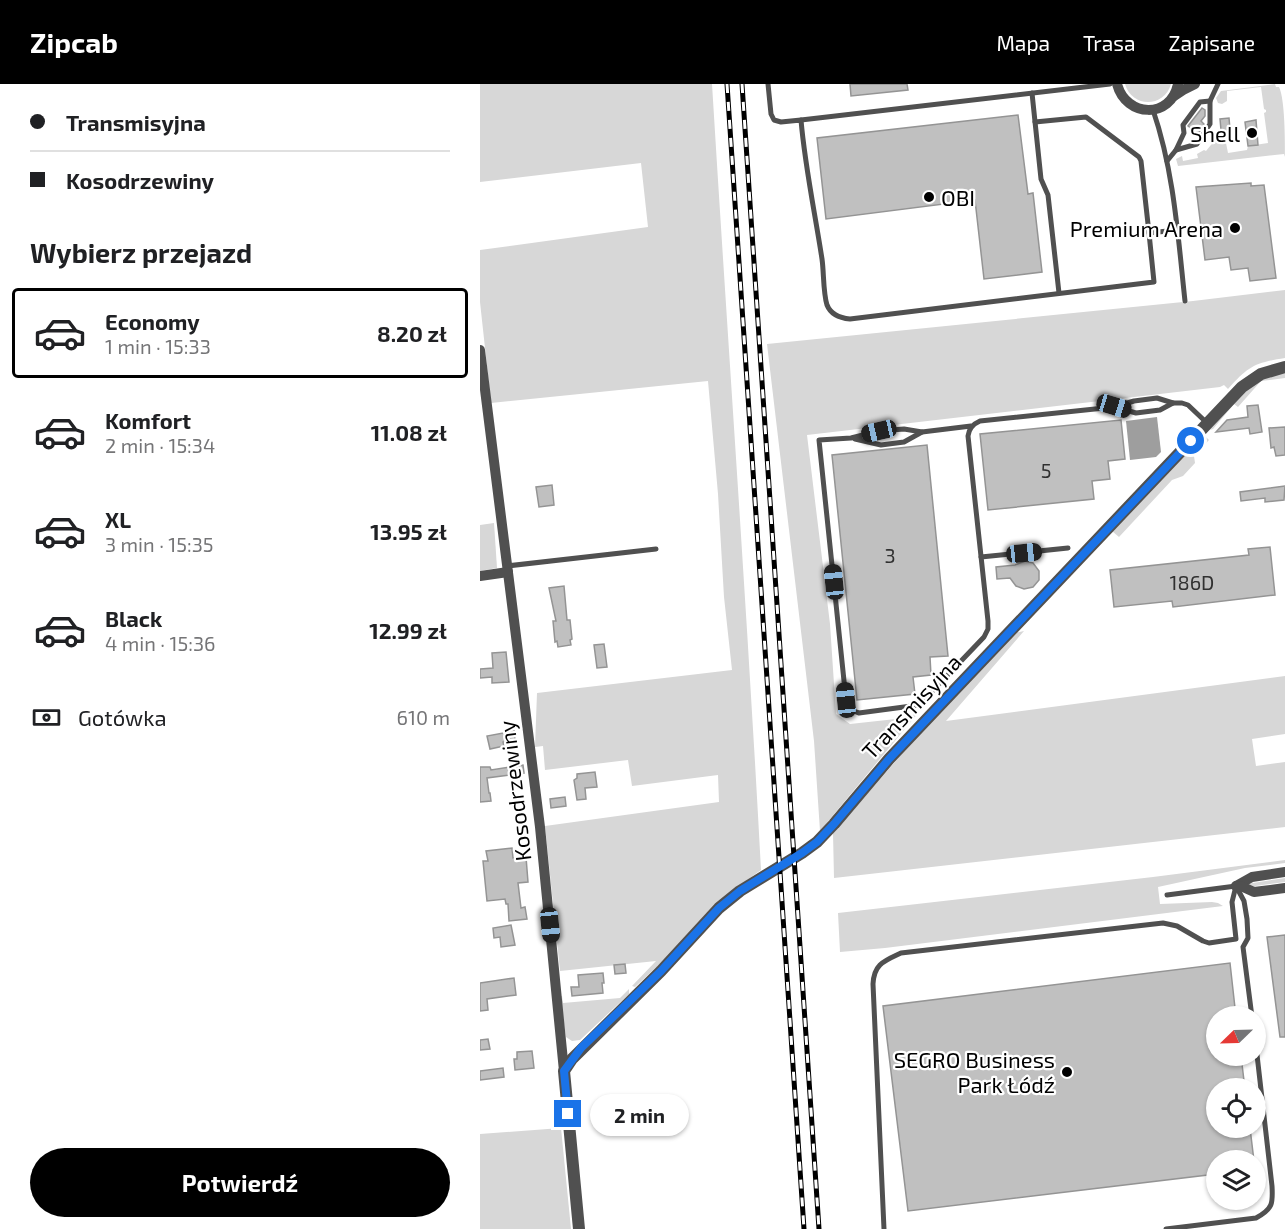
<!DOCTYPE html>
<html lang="pl">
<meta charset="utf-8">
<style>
:root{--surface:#fff;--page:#f2f2f2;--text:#202124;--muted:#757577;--line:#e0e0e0;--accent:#000}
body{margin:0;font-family:"Exo 2",sans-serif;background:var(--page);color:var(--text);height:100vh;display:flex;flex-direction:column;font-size:22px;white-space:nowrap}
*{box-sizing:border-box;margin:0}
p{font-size:20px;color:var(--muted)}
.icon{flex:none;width:33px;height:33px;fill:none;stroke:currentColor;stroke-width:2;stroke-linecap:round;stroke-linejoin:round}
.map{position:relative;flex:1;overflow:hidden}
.sheet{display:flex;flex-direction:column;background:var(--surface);width:480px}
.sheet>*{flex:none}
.banner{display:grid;align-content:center;height:132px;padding:0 30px;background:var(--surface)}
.needle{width:39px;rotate:247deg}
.fabs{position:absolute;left:726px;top:922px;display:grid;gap:12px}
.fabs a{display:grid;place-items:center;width:60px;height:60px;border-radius:50%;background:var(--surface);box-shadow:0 2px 4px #0004;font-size:30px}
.end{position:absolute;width:27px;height:27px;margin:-14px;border:8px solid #1a73e8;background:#fff;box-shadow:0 0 0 3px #fff}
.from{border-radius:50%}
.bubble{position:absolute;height:42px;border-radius:21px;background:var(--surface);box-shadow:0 2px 4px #0004;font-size:20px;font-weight:700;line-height:42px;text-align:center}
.car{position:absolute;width:18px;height:36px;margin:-18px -9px;border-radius:8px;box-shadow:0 0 4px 2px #0007;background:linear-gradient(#222 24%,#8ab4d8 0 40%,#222 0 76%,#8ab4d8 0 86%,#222 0)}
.banner b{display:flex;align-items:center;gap:21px;height:57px;font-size:22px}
.banner b+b{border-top:2px solid var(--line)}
.banner i{width:15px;height:15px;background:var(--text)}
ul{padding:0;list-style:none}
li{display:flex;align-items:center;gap:18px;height:90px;margin:0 12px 9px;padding:0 18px;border:3px solid transparent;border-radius:6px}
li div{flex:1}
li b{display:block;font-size:22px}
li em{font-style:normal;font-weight:700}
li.selected{border-color:var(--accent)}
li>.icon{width:54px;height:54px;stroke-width:1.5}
h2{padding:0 30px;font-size:27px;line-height:72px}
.pay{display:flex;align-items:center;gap:15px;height:66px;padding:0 30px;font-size:22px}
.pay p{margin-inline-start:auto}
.cta{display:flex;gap:12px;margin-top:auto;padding:12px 30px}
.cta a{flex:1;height:69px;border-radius:36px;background:var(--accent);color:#fff;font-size:24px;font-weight:700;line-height:69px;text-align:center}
header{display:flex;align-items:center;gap:36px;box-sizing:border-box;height:84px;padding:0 30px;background:var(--accent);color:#fff}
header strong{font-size:28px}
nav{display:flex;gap:33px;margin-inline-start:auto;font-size:21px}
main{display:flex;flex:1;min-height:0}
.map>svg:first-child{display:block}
</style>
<header>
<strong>Zipcab</strong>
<nav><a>Mapa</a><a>Trasa</a><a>Zapisane</a></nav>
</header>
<main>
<section class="sheet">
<div class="banner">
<b><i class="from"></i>Transmisyjna</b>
<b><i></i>Kosodrzewiny</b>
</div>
<h2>Wybierz przejazd</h2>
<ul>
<li class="selected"><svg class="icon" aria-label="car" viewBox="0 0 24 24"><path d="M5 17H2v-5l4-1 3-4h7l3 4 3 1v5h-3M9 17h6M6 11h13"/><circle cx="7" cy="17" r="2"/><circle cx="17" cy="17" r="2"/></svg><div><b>Economy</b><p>1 min · 15:33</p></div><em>8.20 zł</em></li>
<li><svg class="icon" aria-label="car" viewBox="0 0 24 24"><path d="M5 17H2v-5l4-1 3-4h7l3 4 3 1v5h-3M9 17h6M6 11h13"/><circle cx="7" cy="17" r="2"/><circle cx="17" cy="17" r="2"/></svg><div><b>Komfort</b><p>2 min · 15:34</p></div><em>11.08 zł</em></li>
<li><svg class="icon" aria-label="car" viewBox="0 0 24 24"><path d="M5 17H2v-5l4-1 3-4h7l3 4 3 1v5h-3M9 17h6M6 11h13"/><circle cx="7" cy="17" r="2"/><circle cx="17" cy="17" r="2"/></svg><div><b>XL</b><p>3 min · 15:35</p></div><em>13.95 zł</em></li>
<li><svg class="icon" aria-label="car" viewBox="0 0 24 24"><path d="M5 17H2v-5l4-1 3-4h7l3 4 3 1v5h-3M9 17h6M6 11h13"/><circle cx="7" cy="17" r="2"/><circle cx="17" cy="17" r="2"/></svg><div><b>Black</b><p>4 min · 15:36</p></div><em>12.99 zł</em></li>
</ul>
<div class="pay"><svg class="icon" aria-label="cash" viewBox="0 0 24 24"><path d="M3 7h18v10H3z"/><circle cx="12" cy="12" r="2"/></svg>Gotówka<p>610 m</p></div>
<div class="cta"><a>Potwierdź</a></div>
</section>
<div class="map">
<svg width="805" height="1145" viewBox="0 0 805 1145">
<rect width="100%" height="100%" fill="#fff"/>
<!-- green -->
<g fill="#d7d7d7">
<path d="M0 0H232C248 262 267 524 281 786L246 811 188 872 155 903 152 902 176 877 80 887 65 742 239 718 238 691 152 702 148 676 65 686 63 662 55 663 57 609 252 586 244 513 238 410 228 297 11 319 0 218V166L168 143 161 79 0 98Z"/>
<path d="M645 0H691C684 24 652 24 645 0Z"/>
<path d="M795 0 796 3H799C805 15 805 57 805 73L804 70 698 82 696 75 702 72 703 77 718 74 717 70 724 66 726 67 735 56 740 59H746L748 69 767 66 768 62 788 59 784 29 786 28V26L784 25 781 3 747 7V17L742 20 738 19 736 14 741 7Z"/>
<path d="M805 206V274C774 279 769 282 748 305L744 301 740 303 327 351 350 540 356 630 370 640 425 634 439 628 340 747 334 657 287 260 713 217Z"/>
<path d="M805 289V294L781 297 758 323 754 320 733 345 730 346C747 327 762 304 786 294 792 291 799 290 805 289Z"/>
<path d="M724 351 729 356 714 372 715 379 703 392 692 396 639 453 632 447Z"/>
<path d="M14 439 17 484 0 487V441Z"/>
<path d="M544 547 466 637 805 592V650L772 655 776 682 805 678V743L354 794 353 749 449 639 535 549Z"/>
<path d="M805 776V779L765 784 678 803 680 820 732 818 738 819 743 822 405 864 360 868 358 829 673 793Z"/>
<path d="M805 794V798L768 803 766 800Z"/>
<path d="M149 905V910L100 956 92 957 86 953 80 912H82L83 919 140 914Z"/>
<path d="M81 1044 91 1145H0V1050Z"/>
</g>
<!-- water -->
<path fill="#9e9e9e" d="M677 333 681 368 676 373 650 376 646 337Z"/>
<!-- building -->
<g fill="#c0c0c0" stroke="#949494" stroke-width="1.5">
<path d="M370 0H427L428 6 371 12Z"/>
<path d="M722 24 725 26V32L721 37 724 40 718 50 708 42Z"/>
<path d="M538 31 548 110 553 109 562 188 504 195 495 116 346 135 337 54Z"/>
<path d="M749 34 751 56 742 57 740 35Z"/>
<path d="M776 36 778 61 768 62 765 38Z"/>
<path d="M771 99V102L784 101 796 194 770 197 768 184 751 186 749 173 725 176 716 103Z"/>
<path d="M778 321 782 348 770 350 769 344 736 348 747 336 768 333 767 322Z"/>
<path d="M641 336 645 375 628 377 630 395 612 397 614 415 508 426 500 350Z"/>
<path d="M805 343V371L796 372 794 363 791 364 789 344Z"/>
<path d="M447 361 468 572 450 573 451 591 433 593 435 610 377 616 352 371Z"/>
<path d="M72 401 74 421 59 423 56 403Z"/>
<path d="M805 402 804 416 785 418V414L761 417 760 408Z"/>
<path d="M790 463 795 511 693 523 692 517 634 523 630 486 769 471 768 465Z"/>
<path d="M545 477 553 479 559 487V496L553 503 544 505 536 502 530 494 517 495 516 483 535 481Z"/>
<path d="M84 502 87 536H90L92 555 90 556 91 561 78 563 77 557 75 558 73 537H76L69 504Z"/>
<path d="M124 560 127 583 117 584 114 561Z"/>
<path d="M26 568 29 598 12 599V593L0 594V585L13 584 12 569Z"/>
<path d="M34 647 35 656 23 658 24 662 10 665 7 652Z"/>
<path d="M43 681 44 689 7 694 9 709H10L11 717 0 718V683H10L11 686Z"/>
<path d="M115 688 117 703 105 704 106 715 97 716 94 696 97 694V690Z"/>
<path d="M85 713 86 722 71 724 70 715Z"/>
<path d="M32 764 33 774 46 773 48 798 38 799 41 824 45 823 47 835 29 837 28 820H26L25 815 7 817 3 777H8L6 767Z"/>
<path d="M31 841 35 861 21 863 20 853 14 854 13 844Z"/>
<path d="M805 851V953H800L787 853Z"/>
<path d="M750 879 756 933H736V972H761L765 1005H736V1044H770L774 1077H736V1090L428 1127 403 922Z"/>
<path d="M145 880 146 889 135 890 134 881Z"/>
<path d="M123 889 124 899H122L123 909 92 912 91 903H99L98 891Z"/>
<path d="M34 894 36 911 7 915 8 926 0 927V899Z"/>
<path d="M8 955 10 965 0 966V956Z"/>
<path d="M52 967 54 984 35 986 34 975H37V968Z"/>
<path d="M23 984 24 993 0 996V987Z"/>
</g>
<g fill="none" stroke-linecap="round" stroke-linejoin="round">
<!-- service -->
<g stroke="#505050" stroke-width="5">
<path d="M288 0 291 30 294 36 301 38 321 36C325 83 335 129 342 175 344 189 343 208 347 221 351 231 360 234 370 235L674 198 669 149 697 146"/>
<path d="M552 9 561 95 568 111 579 209"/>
<path d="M673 26C694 87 698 153 705 217"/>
<path d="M321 36 630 0"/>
<path d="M555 38 606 33 659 73 661 77 669 149"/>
<path d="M696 66 704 49 703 41 720 18 730 17"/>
<path d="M687 77 696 66 717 60 730 40V17L738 0"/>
<path d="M635 323 656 329 680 326 693 319"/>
<path d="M491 342 442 348 424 345 399 347 371 354 339 356 366 616C368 624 372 627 379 629L439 621 504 553 508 545V537L488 352C489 344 493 340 500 337L634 323 654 317 677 314 693 319H702L708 321 727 339"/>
<path d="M375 355 401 361 424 358 442 348"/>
<path d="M501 473 588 464"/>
<path d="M27 482 176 465"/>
<path d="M757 804 764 817 767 835 768 854 763 863 772 933"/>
<path d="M687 811 756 802"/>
<path d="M404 1145 393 900C394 880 404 877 421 869L683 839 697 842 723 857 729 859 756 855 752 818 756 802"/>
<path d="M686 1145 776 1134C793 1125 793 1119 792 1102L776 962"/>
</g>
<!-- minor -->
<g stroke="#505050" stroke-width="10">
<path d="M637 0C646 34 691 35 698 0"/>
<path d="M694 12 703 6 715 0"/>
<path d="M0 266 60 743 84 987"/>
<path d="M0 492 28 488"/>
<path d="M756 802 772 793 805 788"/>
<path d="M756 802 763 803 774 808 805 804"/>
</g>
<!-- tertiary -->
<path stroke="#505050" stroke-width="12" d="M99 1145 84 987 92 975 181 887 239 824 260 807 322 769 337 758 354 740 409 675 762 303 781 290 805 283"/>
<defs>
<g id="rail">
<path d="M247 0 324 1145"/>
<path d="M262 0 339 1145"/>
</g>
</defs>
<!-- rail casing -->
<use href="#rail" stroke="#000" stroke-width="5"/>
<!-- rail -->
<use href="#rail" stroke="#fff" stroke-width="3" stroke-dasharray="9" stroke-linecap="butt"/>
</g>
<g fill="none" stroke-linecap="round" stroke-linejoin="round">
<!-- route -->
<path stroke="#1a73e8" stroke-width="8" d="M88 1030 84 987 101 964 181 887 239 824 260 807 322 769 337 758 354 740 409 675 711 357"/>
</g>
<!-- markers -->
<g fill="#000" stroke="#fff" stroke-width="2">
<circle cx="772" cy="49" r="6"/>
<circle cx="449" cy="113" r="6"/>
<circle cx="755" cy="144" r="6"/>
<circle cx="587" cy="988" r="6"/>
</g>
<g text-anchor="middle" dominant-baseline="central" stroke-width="4.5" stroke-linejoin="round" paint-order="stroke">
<!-- number labels -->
<g font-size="20" fill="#303030">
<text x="566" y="386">5</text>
<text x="410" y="471">3</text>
<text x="712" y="498">186D</text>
</g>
<!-- poi labels -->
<g font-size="22" fill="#000" stroke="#fff" text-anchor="end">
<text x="760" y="49">Shell</text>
<text x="461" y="113" text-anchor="start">OBI</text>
<text x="743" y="144">Premium Arena</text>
<text x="575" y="975">SEGRO Business<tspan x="575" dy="25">Park Łódź</tspan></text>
</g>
<!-- street labels -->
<g font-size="22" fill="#000" stroke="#fff">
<text transform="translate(431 622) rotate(-47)">Transmisyjna</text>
<text transform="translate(34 707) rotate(-97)">Kosodrzewiny</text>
</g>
</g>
</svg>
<div class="fabs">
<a><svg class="needle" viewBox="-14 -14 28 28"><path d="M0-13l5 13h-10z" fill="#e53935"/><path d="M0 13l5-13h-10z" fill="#757577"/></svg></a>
<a><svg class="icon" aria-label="locate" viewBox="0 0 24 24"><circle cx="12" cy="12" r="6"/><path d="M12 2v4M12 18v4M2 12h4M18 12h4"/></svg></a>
<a><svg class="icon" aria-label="layers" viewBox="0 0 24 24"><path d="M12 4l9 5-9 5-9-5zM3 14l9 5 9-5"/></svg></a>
</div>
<i class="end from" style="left:711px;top:357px"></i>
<i class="end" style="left:88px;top:1030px"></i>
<div class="bubble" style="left:110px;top:1010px;width:99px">2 min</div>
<i class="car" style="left:634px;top:322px;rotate:107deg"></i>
<i class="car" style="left:399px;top:347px;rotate:257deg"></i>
<i class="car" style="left:544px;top:469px;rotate:84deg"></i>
<i class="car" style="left:354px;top:498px;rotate:354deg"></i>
<i class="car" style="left:366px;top:616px;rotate:354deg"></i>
<i class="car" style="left:70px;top:841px;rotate:174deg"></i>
</div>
</main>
